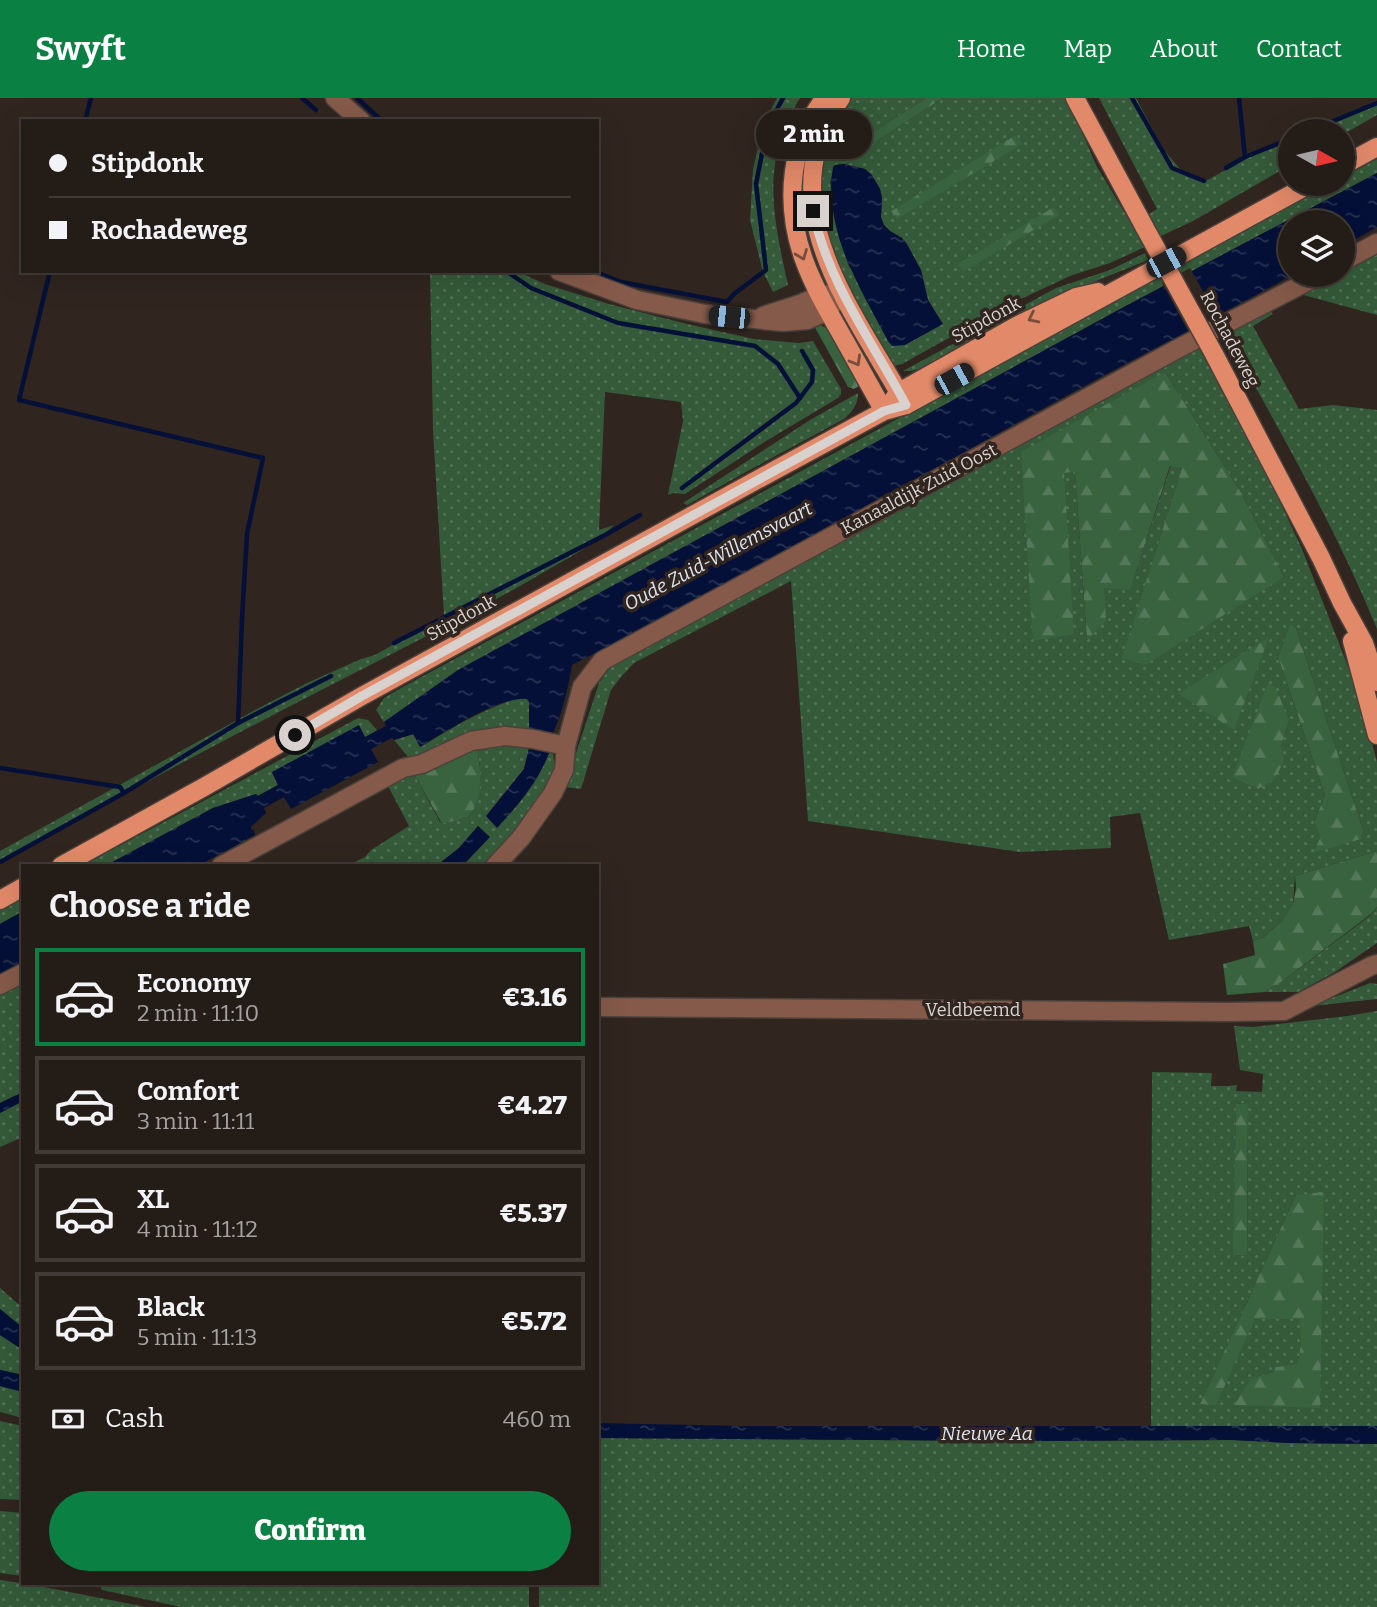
<!DOCTYPE html>
<meta charset="utf-8">
<style>
:root{--surface:#241c17;--page:#2c2520;--text:#f1f3f6;--muted:#a3a1a1;--line:#413a36;--accent:#0b8043}
body{margin:0;font-family:Bitter,serif;background:var(--page);color:var(--text);height:100vh;display:flex;flex-direction:column;font-size:26px;white-space:nowrap}
*{box-sizing:border-box;margin:0}
p{font-size:23px;color:var(--muted)}
.icon{flex:none;width:38px;height:38px;fill:none;stroke:currentColor;stroke-width:2;stroke-linecap:round;stroke-linejoin:round}
.map{position:relative;flex:1;overflow:hidden}
.side{position:absolute;left:21px;top:766px;width:578px;height:721px;display:flex;flex-direction:column;background:var(--surface);border-radius:0px;box-shadow:0 7px 28px #0002,0 0 0 2px var(--line)}
.side>*{flex:none}
.guide{position:absolute;left:21px;top:21px;width:578px;height:154px;border-radius:0px;box-shadow:0 7px 28px #0002,0 0 0 2px var(--line);display:grid;align-content:center;height:154px;padding:0 28px;background:var(--surface)}
.needle{width:46px;rotate:98deg}
.tools{position:absolute;left:1278px;top:21px;display:grid;gap:14px}
.tools a{display:grid;place-items:center;width:77px;height:77px;border-radius:50%;background:var(--surface);box-shadow:0 7px 28px #0002,0 0 0 2px var(--line);font-size:35px}
.end{position:absolute;width:32px;height:32px;margin:-16px;border:9px solid #d8d1cd;background:#111;box-shadow:0 0 0 4px #111}
.from{border-radius:50%}
.bubble{position:absolute;height:49px;border-radius:24px;background:var(--surface);box-shadow:0 7px 28px #0002,0 0 0 2px var(--line);font-size:23px;font-weight:800;line-height:49px;text-align:center}
.car{position:absolute;width:21px;height:42px;margin:-21px -10px;border-radius:9px;box-shadow:0 0 5px 2px #0007;background:linear-gradient(#222 24%,#8ab4d8 0 40%,#222 0 76%,#8ab4d8 0 86%,#222 0)}
.guide b{display:flex;align-items:center;gap:24px;height:66px;font-size:26px}
.guide b+b{border-top:2px solid var(--line)}
.guide i{width:18px;height:18px;background:var(--text)}
ul{padding:0;list-style:none}
li{display:flex;align-items:center;gap:21px;height:98px;margin:0 14px 10px;padding:0 14px;border:4px solid var(--line);border-radius:0px}
li div{flex:1}
li b{display:block;font-size:26px}
li em{font-style:normal;font-weight:800}
li.current{border-color:var(--accent)}
li>.icon{width:63px;height:63px;stroke-width:1.5}
h2{padding:0 28px;font-size:32px;line-height:84px}
.pay{display:flex;align-items:center;gap:18px;height:77px;padding:0 28px;font-size:26px}
.pay p{margin-inline-start:auto}
.primary-button{display:flex;gap:14px;margin-top:auto;padding:14px 28px}
.primary-button a{flex:1;height:80px;border-radius:42px;background:var(--accent);color:#fff;font-size:28px;font-weight:800;line-height:80px;text-align:center}
header{display:flex;align-items:center;gap:42px;box-sizing:border-box;height:98px;padding:0 35px;background:var(--accent);color:#fff}
header strong{font-size:33px}
nav{display:flex;gap:38px;margin-inline-start:auto;font-size:24px}
.map>svg:first-child{display:block}
</style>
<header>
<strong>Swyft</strong>
<nav><a>Home</a><a>Map</a><a>About</a><a>Contact</a></nav>
</header>
<div class="map">
<svg width="1377" height="1509" viewBox="0 0 1377 1509">
<defs>
<pattern id="grass-dots" width="8" height="8" patternUnits="userSpaceOnUse" patternTransform="scale(1.75)"><rect width="8" height="8" fill="#345a39"/><path d="M2 2h.1M6 6h.1" fill="none" stroke="#517154" stroke-width="1.8" stroke-linecap="round"/></pattern>
<pattern id="forest-firs" width="22" height="20" patternUnits="userSpaceOnUse" patternTransform="scale(1.75)"><rect width="22" height="20" fill="#38633e"/><path d="M5 1l3.5 6h-7zM16 11l3.5 6h-7z" fill="#547859"/></pattern>
<pattern id="water-ripples" width="26" height="14" patternUnits="userSpaceOnUse" patternTransform="scale(1.75)"><rect width="26" height="14" fill="#041037"/><path d="M2 4q2-2 4 0t4 0M15 11q2-2 4 0t4 0" fill="none" stroke="#283253"/></pattern>
</defs>
<rect width="100%" height="100%" fill="#30251f"/>
<!-- grass -->
<g fill="url(#grass-dots)" fill-rule="evenodd">
<path d="M777 0H800C760 65 773 118 788 187L773 194 763 174 750 122 753 72 763 27Z"/>
<path d="M851 0H926L850 49 855 57 943 0H1065L1073 13 1096 67 1132 127 1157 111 1099 0H1136L1163 51 1181 72 1204 84 1269 48 1290 39V67L1193 123 1161 138 1143 150 1110 165 1070 178 1006 208 902 266 894 268 882 259 829 152 818 92 825 47 839 16ZM1017 38 1021 46 896 122 891 113ZM844 66 865 71 880 91 882 100 881 120 884 127 890 133 902 140 921 172 928 202 942 226 849 169 838 136 835 120 830 84 835 67Z"/>
<path d="M1377 3V17L1342 37V33H1304Z"/>
<path d="M1377 61V75L1122 210 458 572 384 624 376 612 384 600 401 590 1331 86H1342V80Z"/>
<path d="M1377 152V217L1296 195 1330 177H1342V170Z"/>
<path d="M1145 155 1148 162 1037 207 922 270 911 273H903L1056 190 1110 172Z"/>
<path d="M430 173H516L545 186 609 206 687 226 754 241 799 245 813 243 841 291V296L838 300 766 343 685 396 673 395 668 397 683 323 681 304 605 294 599 432 614 427C594 447 568 460 544 474 490 506 435 534 380 562 252 627 125 694 0 765V753L257 611 307 585 361 561 375 557 444 518 433 333Z"/>
<path d="M1266 206 1273 216 1253 228 1299 311 1333 307 1377 312V531C1334 426 1277 328 1222 229Z"/>
<path d="M1195 243 1269 380 1288 421 1302 451 1344 558 1363 611 1377 664V753L1295 778 1293 806 1284 821 1264 839 1253 843 1249 828 1169 842 1140 715 1110 719 1111 750 1020 754 808 723 791 483 634 565 621 579 611 592 581 691 565 689 599 585 609 571 620 560ZM1165 274 1242 396 1284 479 1123 559 1182 370 1171 367 1130 491 1104 489 1087 542 1075 374 1063 375ZM1290 527 1296 530 1363 732 1314 754 1320 740 1314 724 1325 697 1278 559ZM1289 623 1281 649 1258 691 1232 680Z"/>
<path d="M858 295C858 307 852 314 844 321L744 375 687 407 683 405 810 322Z"/>
<path d="M515 601H527L529 604V633C503 629 489 628 464 638 445 645 428 661 408 659L394 642 414 636 421 649C451 630 482 612 515 601Z"/>
<path d="M358 620 368 622 377 632 365 640 358 628 272 675 278 687 257 698 256 696 213 710 105 768H82Z"/>
<path d="M497 643 532 649 529 650 524 671 499 702 497 730C518 707 538 684 549 655H553L555 672 540 702 502 751 485 768H459L467 763 489 739 478 728 459 750 436 768H347L365 759 371 752 409 728 387 686 413 674 440 724C485 728 483 680 477 650Z"/>
<path d="M23 800V813L0 826V812Z"/>
<path d="M1377 809V845L1335 874 1298 894H1264L1281 884 1371 817Z"/>
<path d="M23 884V994L0 1005V897Z"/>
<path d="M1370 885 1377 886V901L1312 908Z"/>
<path d="M1377 913V1328H1151L1152 974 1212 975 1211 988H1228L1237 987 1236 993 1262 994 1263 976 1240 972 1234 928 1253 929 1347 918ZM1248 1005 1247 1157 1234 1158 1236 1006ZM1296 1097 1320 1309 1252 1280 1273 1274 1276 1269 1297 1267 1301 1247V1221H1255L1200 1306Z"/>
<path d="M23 1003V1039L0 1049V1015Z"/>
<path d="M0 1190 23 1210V1230L0 1211Z"/>
<path d="M0 1237 23 1252V1277L0 1272Z"/>
<path d="M0 1288 23 1294V1320L0 1314Z"/>
<path d="M0 1323 23 1328V1402L0 1401Z"/>
<path d="M597 1340 1024 1343 1232 1342 1290 1345 1377 1346V1509H539V1486H597Z"/>
<path d="M0 1413 23 1415V1478L0 1475Z"/>
<path d="M0 1482 34 1487 146 1509H0Z"/>
<path d="M99 1486H529V1509H181L102 1492Z"/>
</g>
<!-- forest -->
<g fill="url(#forest-firs)">
<path d="M926 0H943L855 57 850 49Z"/>
<path d="M1016 37 1022 46 896 122 891 113Z"/>
<path d="M1054 109 1059 117 963 174 958 166Z"/>
<path d="M813 226C819 226 824 228 829 232 838 242 855 275 859 288L854 291 848 289Z"/>
<path d="M1165 274 1242 396 1284 479 1145 567 1122 560 1182 370 1170 368 1130 492 1104 490 1106 523 1087 542 1075 374 1064 375 1074 536 1033 543 1021 354Z"/>
<path d="M1290 526 1296 530 1363 732 1361 741 1313 755 1320 740 1314 724 1325 697 1278 559Z"/>
<path d="M1269 539 1234 632 1178 596Z"/>
<path d="M1268 585 1276 590 1289 623 1281 649 1284 663 1275 681 1258 691 1232 680Z"/>
<path d="M477 650C483 681 486 727 441 724L413 674Z"/>
<path d="M1377 753V809L1371 816 1281 884 1264 894 1227 897 1223 866 1255 857 1253 843 1264 839 1283 822 1293 806 1296 790 1295 778Z"/>
<path d="M1248 1005 1247 1157 1233 1158 1236 1006Z"/>
<path d="M1324 1094 1320 1310 1234 1307 1251 1280 1273 1274 1276 1269 1297 1266 1301 1247 1300 1221H1255L1216 1307 1200 1306 1296 1097Z"/>
</g>
<!-- water -->
<g fill="url(#water-ripples)">
<path d="M844 66 865 71 872 77 880 91 882 100 881 119 884 127 890 133 902 140 907 146 921 172 928 202 943 226 905 247 892 248 888 243C860 190 823 132 833 69L835 67Z"/>
<path d="M1377 75V129L1342 149V124H1290V177H1292C1221 217 1148 253 1077 292 909 384 742 478 572 567 567 596 560 625 545 651L549 655C538 684 518 707 497 730L486 718 524 671 529 650 532 648 529 633V604L527 601C499 598 445 634 420 649L413 636 394 642 392 640 371 651 378 664 291 711 284 699 264 710 266 715 251 729V731L254 732 255 737 198 768H105L213 710 256 696 258 698 278 687 272 674 359 627 365 639 386 628 384 624 458 572 1122 210Z"/>
<path d="M478 728 490 739 467 763 459 768H436L459 750Z"/>
<path d="M23 813V865L0 878V826Z"/>
<path d="M23 994V1003L0 1015V1005Z"/>
<path d="M0 1211 23 1230V1252L0 1237Z"/>
<path d="M0 1272 23 1277V1294L0 1288Z"/>
<path d="M597 1325 745 1328H1377V1346L1290 1345 1232 1342 1024 1343 597 1340Z"/>
</g>
<!-- pier -->
<path fill="#30251f" d="M1190 170 1219 222 1190 237 1162 185Z"/>
<g fill="none" stroke-linecap="round" stroke-linejoin="round">
<!-- stream -->
<g stroke="#041037" stroke-width="4.5">
<path d="M302 0 316 12"/>
<path d="M357 0 382 23"/>
<path d="M1132 0 1172 70 1204 83"/>
<path d="M1239 0 1245 59 1290 41"/>
<path d="M85 23 91 0"/>
<path d="M1309 33 1377 5"/>
<path d="M1226 70 1245 59"/>
<path d="M50 173 19 302 263 360 247 436 242 521 238 625"/>
<path d="M506 173 531 190 618 225 755 248 778 266 800 300"/>
<path d="M593 173 621 184 727 204 734 196 766 172 756 86 767 30 783 0"/>
<path d="M682 390 796 305 812 284 813 272 802 253"/>
<path d="M394 545 607 436 640 417"/>
<path d="M0 670 120 689 124 695 238 625 331 578"/>
<path d="M0 764 124 695"/>
</g>
<defs>
<g id="minor">
<path d="M335 0 361 23"/>
<path d="M1342 164 1377 145"/>
<path d="M559 173 637 202 705 216 783 224 807 222 828 213 842 195"/>
<path d="M763 218 800 206 819 198 833 196"/>
<path d="M221 768 403 670 422 666 471 643 505 638 533 641 566 648"/>
<path d="M495 768 521 740 553 695 564 672 566 648 582 589 602 563 1181 249 1320 177"/>
<path d="M0 887 23 875"/>
<path d="M597 909 1228 914 1284 913 1371 868 1377 866"/>
</g>
<g id="major">
<path d="M825 0C808 21 798 46 794 73 785 140 813 187 845 243 858 266 871 290 884 313"/>
<path d="M841 0C766 108 854 213 906 307"/>
<path d="M1075 0 1145 130"/>
<path d="M1342 68 1377 49"/>
<path d="M1214 256 1321 460 1342 505 1364 545 1377 584"/>
<path d="M893 302 899 294 1016 228 1076 199 1098 194"/>
<path d="M1352 543 1377 637"/>
<path d="M61 768 204 689 362 598 777 371 884 313 906 307 1310 86"/>
<path d="M0 802 23 789"/>
</g>
</defs>
<!-- minor casing -->
<use href="#minor" stroke="#4b413b" stroke-width="21"/>
<!-- major casing -->
<use href="#major" stroke="#4b413b" stroke-width="21"/>
<!-- minor -->
<use href="#minor" stroke="#855a4a" stroke-width="18"/>
<!-- major -->
<use href="#major" stroke="#e18969" stroke-width="18"/>
<defs>
<path id="major-bridge" d="M1145 130 1214 256"/>
</defs>
<!-- major-bridge casing -->
<use href="#major-bridge" stroke="#4b413b" stroke-width="21" stroke-linecap="butt"/>
<!-- major-bridge -->
<use href="#major-bridge" stroke="#e18969" stroke-width="18"/>
</g>
<!-- one-way arrows -->
<defs><path id="oneway-chevron" d="M-2-3.5L2.5 0L-2 3.5" fill="none" stroke-width="1.6" stroke-linecap="round" stroke-linejoin="round" transform="scale(1.75)"/></defs>
<g stroke="#774d3d">
<use href="#oneway-chevron" transform="translate(802 157) rotate(69)"/>
<use href="#oneway-chevron" transform="translate(1033 220) rotate(154)"/>
<use href="#oneway-chevron" transform="translate(856 263) rotate(60)"/>
</g>
<g fill="none" stroke-linecap="round" stroke-linejoin="round">
<!-- route -->
<path stroke="#d8d1cd" stroke-width="9" d="M295 637 362 598 884 313 906 307C872 243 828 185 813 113"/>
</g>
<g text-anchor="middle" dominant-baseline="central" stroke-width="7" stroke-linejoin="round" paint-order="stroke">
<!-- street labels -->
<g font-size="18" fill="#d8d1cd" stroke="#30251f">
<text transform="translate(986 222) rotate(-29)">Stipdonk</text>
<text transform="translate(1230 241) rotate(62)">Rochadeweg</text>
<text transform="translate(919 391) rotate(-28)">Kanaaldijk Zuid Oost</text>
<text transform="translate(461 520) rotate(-29)">Stipdonk</text>
<text x="973" y="912">Veldbeemd</text>
</g>
<!-- water labels -->
<g font-size="19" font-style="italic" fill="#dce4f2" stroke="#30251f">
<text transform="translate(718 458) rotate(-28)">Oude Zuid-Willemsvaart</text>
<text x="987" y="1335">Nieuwe Aa</text>
</g>
</g>
</svg>
<div class="tools">
<a><svg class="needle" viewBox="-14 -14 28 28"><path d="M0-13l5 13h-10z" fill="#e53935"/><path d="M0 13l5-13h-10z" fill="#a3a1a1"/></svg></a>
<a><svg class="icon" aria-label="layers" viewBox="0 0 24 24"><path d="M12 4l9 5-9 5-9-5zM3 14l9 5 9-5"/></svg></a>
</div>
<i class="end from" style="left:295px;top:637px"></i>
<i class="end" style="left:813px;top:113px"></i>
<div class="bubble" style="left:756px;top:12px;width:116px">2 min</div>
<i class="car" style="left:1166px;top:164px;rotate:62deg"></i>
<i class="car" style="left:729px;top:219px;rotate:276deg"></i>
<i class="car" style="left:954px;top:281px;rotate:61deg"></i>
<div class="guide">
<b><i class="from"></i>Stipdonk</b>
<b><i></i>Rochadeweg</b>
</div>
<section class="side">
<h2>Choose a ride</h2>
<ul>
<li class="current"><svg class="icon" aria-label="car" viewBox="0 0 24 24"><path d="M5 17H2v-5l4-1 3-4h7l3 4 3 1v5h-3M9 17h6M6 11h13"/><circle cx="7" cy="17" r="2"/><circle cx="17" cy="17" r="2"/></svg><div><b>Economy</b><p>2 min · 11:10</p></div><em>€3.16</em></li>
<li><svg class="icon" aria-label="car" viewBox="0 0 24 24"><path d="M5 17H2v-5l4-1 3-4h7l3 4 3 1v5h-3M9 17h6M6 11h13"/><circle cx="7" cy="17" r="2"/><circle cx="17" cy="17" r="2"/></svg><div><b>Comfort</b><p>3 min · 11:11</p></div><em>€4.27</em></li>
<li><svg class="icon" aria-label="car" viewBox="0 0 24 24"><path d="M5 17H2v-5l4-1 3-4h7l3 4 3 1v5h-3M9 17h6M6 11h13"/><circle cx="7" cy="17" r="2"/><circle cx="17" cy="17" r="2"/></svg><div><b>XL</b><p>4 min · 11:12</p></div><em>€5.37</em></li>
<li><svg class="icon" aria-label="car" viewBox="0 0 24 24"><path d="M5 17H2v-5l4-1 3-4h7l3 4 3 1v5h-3M9 17h6M6 11h13"/><circle cx="7" cy="17" r="2"/><circle cx="17" cy="17" r="2"/></svg><div><b>Black</b><p>5 min · 11:13</p></div><em>€5.72</em></li>
</ul>
<div class="pay"><svg class="icon" aria-label="cash" viewBox="0 0 24 24"><path d="M3 7h18v10H3z"/><circle cx="12" cy="12" r="2"/></svg>Cash<p>460 m</p></div>
<div class="primary-button"><a>Confirm</a></div>
</section>
</div>
